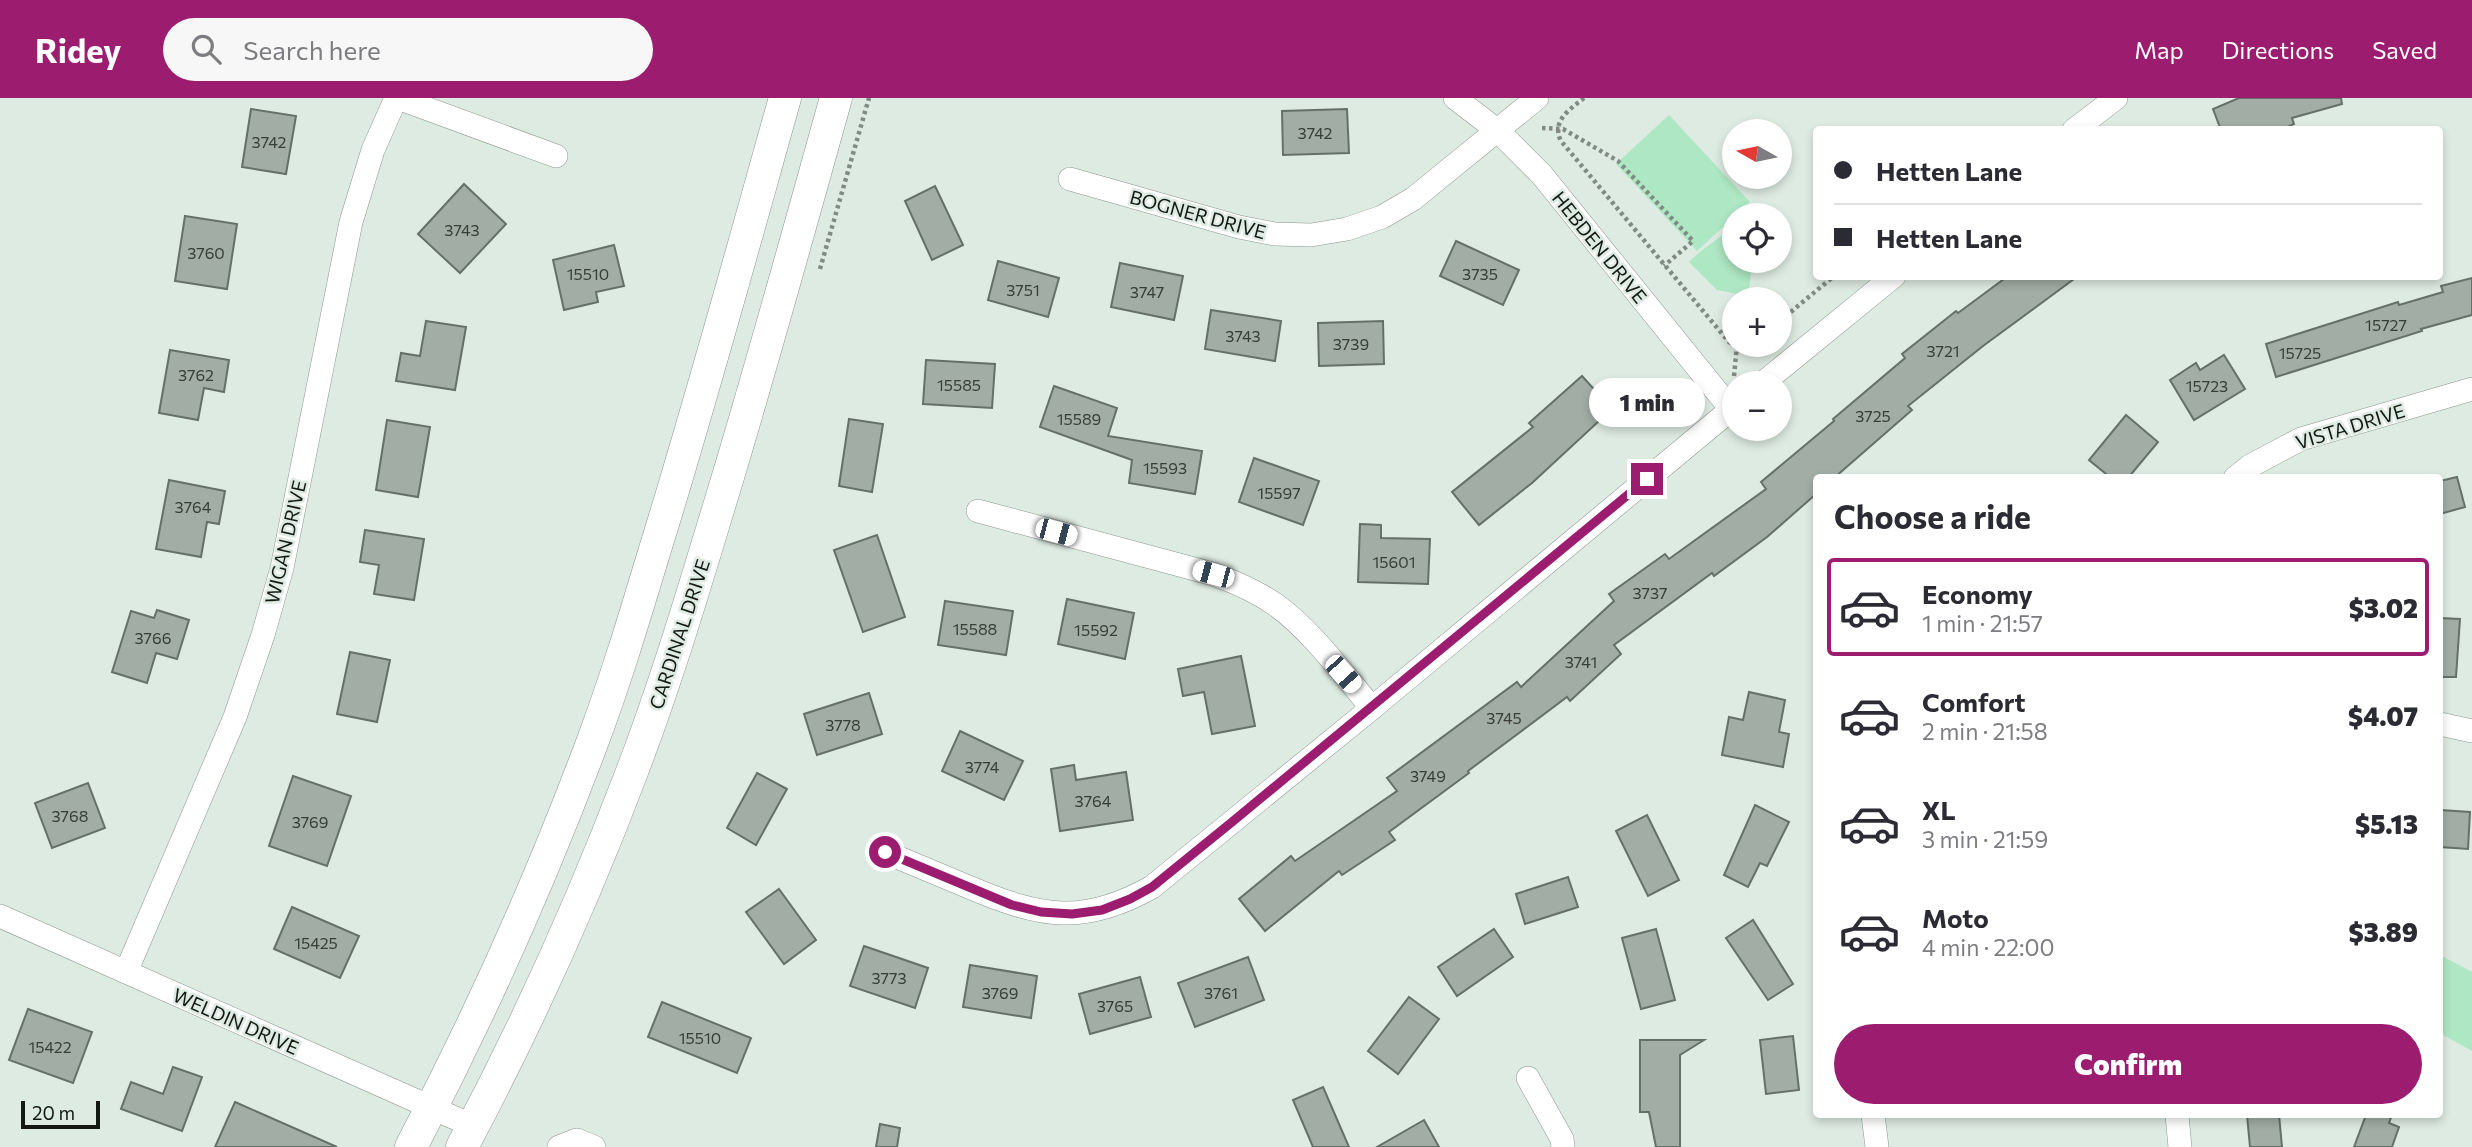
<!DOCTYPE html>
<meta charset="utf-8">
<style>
:root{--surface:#fff;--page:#f7f7f7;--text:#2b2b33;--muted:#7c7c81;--line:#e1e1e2;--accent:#9c1c70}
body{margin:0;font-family:Commissioner,sans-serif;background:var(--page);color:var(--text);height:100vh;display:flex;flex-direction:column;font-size:26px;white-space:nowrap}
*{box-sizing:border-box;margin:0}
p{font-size:23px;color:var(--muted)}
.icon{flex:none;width:38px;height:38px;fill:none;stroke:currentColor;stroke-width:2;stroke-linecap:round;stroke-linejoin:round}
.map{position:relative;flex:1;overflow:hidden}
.drawer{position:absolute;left:1813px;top:376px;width:630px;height:644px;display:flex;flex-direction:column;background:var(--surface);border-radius:7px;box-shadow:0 4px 10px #0003}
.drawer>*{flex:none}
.top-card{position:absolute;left:1813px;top:28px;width:630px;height:154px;border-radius:7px;box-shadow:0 4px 10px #0003;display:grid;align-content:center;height:154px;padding:0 21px;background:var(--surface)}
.needle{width:46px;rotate:279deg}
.controls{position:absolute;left:1722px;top:21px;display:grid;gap:14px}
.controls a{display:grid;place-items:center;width:70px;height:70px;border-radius:50%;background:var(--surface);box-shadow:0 4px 10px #0003;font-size:35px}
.scale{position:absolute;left:21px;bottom:18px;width:79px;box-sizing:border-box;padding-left:7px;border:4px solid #141916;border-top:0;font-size:19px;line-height:24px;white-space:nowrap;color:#141916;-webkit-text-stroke:5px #deebe2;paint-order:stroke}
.end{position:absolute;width:32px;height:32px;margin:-16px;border:9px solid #9c1c70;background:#fff;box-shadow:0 0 0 4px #fff}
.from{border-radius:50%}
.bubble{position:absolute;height:49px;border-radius:24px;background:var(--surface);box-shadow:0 4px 10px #0003;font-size:23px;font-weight:800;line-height:49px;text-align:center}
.car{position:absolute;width:21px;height:42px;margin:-21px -10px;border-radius:9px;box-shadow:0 0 5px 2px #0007;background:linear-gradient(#fff 24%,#345 0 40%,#fff 0 76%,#345 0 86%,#fff 0)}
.top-card b{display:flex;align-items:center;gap:24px;height:66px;font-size:26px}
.top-card b+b{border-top:2px solid var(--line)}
.top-card i{width:18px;height:18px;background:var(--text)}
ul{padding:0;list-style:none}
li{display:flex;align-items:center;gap:21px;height:98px;margin:0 14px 10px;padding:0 7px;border:4px solid transparent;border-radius:7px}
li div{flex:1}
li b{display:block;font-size:26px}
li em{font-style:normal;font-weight:800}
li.current{border-color:var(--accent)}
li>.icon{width:63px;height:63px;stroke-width:1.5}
h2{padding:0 21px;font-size:32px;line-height:84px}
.action{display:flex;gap:14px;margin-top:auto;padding:14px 21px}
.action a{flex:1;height:80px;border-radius:42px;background:var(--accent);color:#fff;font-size:28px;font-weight:800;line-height:80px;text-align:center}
header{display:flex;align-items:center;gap:42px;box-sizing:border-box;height:98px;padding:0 35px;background:var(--accent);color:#fff}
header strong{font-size:33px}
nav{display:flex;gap:38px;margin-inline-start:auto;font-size:24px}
.search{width:490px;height:63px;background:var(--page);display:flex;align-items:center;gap:18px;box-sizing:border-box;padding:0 24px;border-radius:38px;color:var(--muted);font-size:26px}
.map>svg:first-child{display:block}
</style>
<header>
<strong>Ridey</strong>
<div class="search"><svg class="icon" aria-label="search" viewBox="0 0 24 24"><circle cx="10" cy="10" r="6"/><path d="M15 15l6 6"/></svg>Search here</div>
<nav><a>Map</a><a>Directions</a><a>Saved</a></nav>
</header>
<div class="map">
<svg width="2472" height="1049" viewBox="0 0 2472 1049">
<rect width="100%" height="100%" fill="#deebe2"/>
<!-- green -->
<g fill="#aee7c3">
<path d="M1669 17 1750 104 1697 153 1616 66Z"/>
<path d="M1733 128 1734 163H1753L1749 190 1738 196 1717 192 1689 164C1703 150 1719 141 1733 128Z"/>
<path d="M2440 857 2472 874V953L2440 935Z"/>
</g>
<!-- building -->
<g fill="#a1ada5" stroke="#657068" stroke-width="2">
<path d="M2239 0H2341L2342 6 2292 20 2294 26 2281 32H2221L2213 11Z"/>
<path d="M251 11 296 18 286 76 242 69Z"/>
<path d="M1347 11 1349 55 1283 57 1282 13Z"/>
<path d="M464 86 506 126 460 175 418 136Z"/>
<path d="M935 88 963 147 932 162 905 103Z"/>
<path d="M185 118 237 126 227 191 175 183Z"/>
<path d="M1456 143 1519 172 1503 207 1440 178Z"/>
<path d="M614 147 624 188 596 194 598 204 564 212 553 162Z"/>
<path d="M998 163 1059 180 1048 219 988 202Z"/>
<path d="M1120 165 1183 178 1174 222 1111 209Z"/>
<path d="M2008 178H2078L1983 248 1908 308 1912 312 1834 380H1816V396L1767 439 1714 478 1712 475 1614 547 1621 556 1570 603 1567 599 1468 673 1469 675 1389 734 1395 742 1342 777 1339 773 1265 833 1239 801 1291 758 1295 763 1397 693 1387 680 1517 584 1521 589 1614 503 1609 496 1665 456 1669 461 1766 391 1761 384 1834 323 1833 321 1905 260 1902 256 1956 213 1958 215Z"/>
<path d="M2472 180V217L2421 231 2422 233 2276 279 2266 246 2398 204 2399 207 2443 194 2441 188Z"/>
<path d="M1211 212 1281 223 1275 263 1205 251Z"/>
<path d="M426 223 466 229 455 292 396 283 401 255 420 258Z"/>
<path d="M1383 223 1384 266 1319 268 1318 225Z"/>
<path d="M170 252 229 262 224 294 204 290 198 322 159 315Z"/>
<path d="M2224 257 2245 291 2194 322 2170 282 2196 265 2200 272Z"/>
<path d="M926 262 995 266 992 310 923 306Z"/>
<path d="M1582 278 1612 311 1532 385 1479 427 1452 394 1533 329 1529 325Z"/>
<path d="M1054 288 1117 310 1108 338 1202 353 1195 396 1129 385 1132 362 1040 329Z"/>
<path d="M2126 317 2158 344 2128 380H2111L2089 362Z"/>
<path d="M849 321 883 326 872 394 839 388Z"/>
<path d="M387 322 430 329 418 399 376 392Z"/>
<path d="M1254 360 1319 383 1303 427 1239 404Z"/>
<path d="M2457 379 2465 409 2440 416V383Z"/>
<path d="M169 382 225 393 219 426 207 424 201 459 156 451Z"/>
<path d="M1360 426 1381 427V440L1430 441 1428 486 1358 484Z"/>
<path d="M365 432 424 441 414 502 374 496 379 467 360 464Z"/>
<path d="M877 437 905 519 863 534 834 452Z"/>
<path d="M1067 501 1134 515 1125 561 1058 546Z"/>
<path d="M945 503 1013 513 1006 557 938 547Z"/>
<path d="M157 512 189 522 177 561 156 555 147 585 112 574 131 513 154 520Z"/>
<path d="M2440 520 2460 521 2456 579H2440Z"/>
<path d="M350 554 390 562 377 624 337 616Z"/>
<path d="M1241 558 1255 628 1212 636 1204 594 1183 598 1178 571Z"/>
<path d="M1749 594 1785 602 1779 634 1789 636 1783 669 1722 657 1729 619 1743 622Z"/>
<path d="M869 595 882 636 817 657 804 616Z"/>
<path d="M960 633 1023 663 1004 702 942 673Z"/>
<path d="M1074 667 1076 682 1126 674 1133 722 1060 733 1051 671Z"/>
<path d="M757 675 787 691 756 747 727 730Z"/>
<path d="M293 678 351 698 327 768 269 748Z"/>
<path d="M88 685 105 730 52 750 35 705Z"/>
<path d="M1755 707 1789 724 1767 768 1760 765 1748 789 1724 777Z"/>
<path d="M2440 712 2470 714 2468 751 2440 749Z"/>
<path d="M1647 717 1679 782 1648 798 1616 733Z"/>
<path d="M1568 779 1578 809 1525 826 1516 796Z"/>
<path d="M779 791 816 842 784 866 746 814Z"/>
<path d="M292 809 359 838 340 880 274 851Z"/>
<path d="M1753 822 1793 886 1768 902 1726 840Z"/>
<path d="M1494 831 1513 859 1457 898 1438 869Z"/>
<path d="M1656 831 1675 902 1641 911 1622 840Z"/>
<path d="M864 848 928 870 915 910 850 888Z"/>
<path d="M1248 859 1264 902 1195 929 1178 885Z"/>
<path d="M970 867 1037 878 1031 920 963 909Z"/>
<path d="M1140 879 1151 919 1090 936 1079 896Z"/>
<path d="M1409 899 1439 921 1398 976 1368 953Z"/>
<path d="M662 904 751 940 737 975 648 939Z"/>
<path d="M28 911 92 934 73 985 9 962Z"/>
<path d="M1793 938 1799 992 1766 996 1760 942Z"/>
<path d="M1640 942H1704L1680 957V1049H1656L1649 1014H1640Z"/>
<path d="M173 969 202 979 182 1033 121 1011 131 984 163 996Z"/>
<path d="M1323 989 1349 1049H1313L1293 1002Z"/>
<path d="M235 1004 337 1049H215Z"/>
<path d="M2247 1017H2279L2282 1049H2250Z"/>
<path d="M2366 1017H2392L2389 1025 2399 1029 2392 1049H2354Z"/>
<path d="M1424 1022 1439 1049H1377Z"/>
<path d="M880 1026 900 1030 897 1049H876Z"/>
</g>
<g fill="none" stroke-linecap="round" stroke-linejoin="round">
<defs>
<g id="street">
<path d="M398 0 556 58"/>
<path d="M1455 0 1498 33 1542 77 1731 311"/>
<path d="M2074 32 2116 0"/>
<path d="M1070 81 1239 129 1275 136 1311 137 1347 131 1382 119 1413 101 1537 0"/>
<path d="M1763 285 1894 178"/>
<path d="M2235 380 2250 368 2301 341 2472 291"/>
<path d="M978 413 1213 476C1235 484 1256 493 1276 507 1312 533 1343 576 1372 610"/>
<path d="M2440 626 2472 633"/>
<path d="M885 754C914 766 942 778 971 790 1040 819 1083 828 1152 789L1372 610 1734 309"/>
<path d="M0 818 473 1028"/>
<path d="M126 874 235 619 263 537 282 470 351 124 373 52 396 0"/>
<path d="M1528 980 1562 1041 1563 1049"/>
<path d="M1873 1017 1877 1049"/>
<path d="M2177 1017 2180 1049"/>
<path d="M559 1049 577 1042 594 1049"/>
</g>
<g id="secondary">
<path d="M411 1049C480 918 540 784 592 645 615 584 634 521 653 458 700 307 742 153 785 0"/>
<path d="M462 1049C527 927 584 801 633 671 665 587 691 501 717 415 759 278 797 139 836 0"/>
</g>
</defs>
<!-- street casing -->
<use href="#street" stroke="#8a968e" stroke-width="24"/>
<!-- secondary casing -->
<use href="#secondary" stroke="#8a968e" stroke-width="33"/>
<!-- path -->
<g stroke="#818a84" stroke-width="4.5" stroke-dasharray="3.5 3.5" stroke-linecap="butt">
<path d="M1584 0C1570 11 1551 23 1561 43L1729 244 1735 247H1744"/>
<path d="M1542 30 1563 31 1618 63 1693 143 1664 168"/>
<path d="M820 171 869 0"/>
<path d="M1780 223 1834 178"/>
<path d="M1734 278 1737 247"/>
</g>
<!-- street -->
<use href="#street" stroke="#fff" stroke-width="23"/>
<!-- secondary -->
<use href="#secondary" stroke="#fff" stroke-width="32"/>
</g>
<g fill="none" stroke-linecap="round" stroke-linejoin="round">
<!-- route -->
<path stroke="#9c1c70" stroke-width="9" d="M885 754 1012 807 1041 814 1072 816 1102 812 1130 801 1152 789 1232 724 1647 381"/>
</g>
<g text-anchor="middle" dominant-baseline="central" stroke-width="5" stroke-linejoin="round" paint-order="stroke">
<!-- number labels -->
<g font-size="16" fill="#373e3a">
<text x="1315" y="34">3742</text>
<text x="269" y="43">3742</text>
<text x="462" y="131">3743</text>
<text x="206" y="154">3760</text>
<text x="588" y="175">15510</text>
<text x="1480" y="175">3735</text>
<text x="1023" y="191">3751</text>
<text x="1147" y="193">3747</text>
<text x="2386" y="226">15727</text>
<text x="1243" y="237">3743</text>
<text x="1351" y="245">3739</text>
<text x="1943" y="252">3721</text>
<text x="2300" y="254">15725</text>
<text x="196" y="276">3762</text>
<text x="959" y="286">15585</text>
<text x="2207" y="287">15723</text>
<text x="1873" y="317">3725</text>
<text x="1079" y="320">15589</text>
<text x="1165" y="369">15593</text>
<text x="1279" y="394">15597</text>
<text x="193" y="408">3764</text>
<text x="1394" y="463">15601</text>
<text x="1650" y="494">3737</text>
<text x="975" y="530">15588</text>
<text x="1096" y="531">15592</text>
<text x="153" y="539">3766</text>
<text x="1581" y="563">3741</text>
<text x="1504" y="619">3745</text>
<text x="843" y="626">3778</text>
<text x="982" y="668">3774</text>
<text x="1428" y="677">3749</text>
<text x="1093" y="702">3764</text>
<text x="70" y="717">3768</text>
<text x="310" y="723">3769</text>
<text x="316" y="844">15425</text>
<text x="889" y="879">3773</text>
<text x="1000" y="894">3769</text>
<text x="1221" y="894">3761</text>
<text x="1115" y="907">3765</text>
<text x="700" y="939">15510</text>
<text x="50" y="948">15422</text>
</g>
<!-- street labels -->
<g font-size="19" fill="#141916" stroke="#deebe2">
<text transform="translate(1198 116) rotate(15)">BOGNER DRIVE</text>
<text transform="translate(1600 149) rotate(51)">HEBDEN DRIVE</text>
<text transform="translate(2350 328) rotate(-17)">VISTA DRIVE</text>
<text transform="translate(285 444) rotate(-77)">WIGAN DRIVE</text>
<text transform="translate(679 536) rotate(-72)">CARDINAL DRIVE</text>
<text transform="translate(236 923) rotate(24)">WELDIN DRIVE</text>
</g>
</g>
</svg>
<div class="controls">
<a><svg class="needle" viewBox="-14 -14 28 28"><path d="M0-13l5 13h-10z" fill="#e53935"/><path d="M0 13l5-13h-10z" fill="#7c7c81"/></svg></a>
<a><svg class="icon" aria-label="locate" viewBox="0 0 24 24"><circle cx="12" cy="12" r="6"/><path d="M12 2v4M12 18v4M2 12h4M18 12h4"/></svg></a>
<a>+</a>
<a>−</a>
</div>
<div class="scale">20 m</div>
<i class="end from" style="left:885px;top:754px"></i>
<i class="end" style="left:1647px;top:381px"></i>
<div class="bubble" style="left:1589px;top:280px;width:116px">1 min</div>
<i class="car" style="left:1056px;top:434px;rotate:105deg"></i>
<i class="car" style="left:1213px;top:476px;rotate:285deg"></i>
<i class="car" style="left:1343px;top:576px;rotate:138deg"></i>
<div class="top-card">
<b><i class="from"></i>Hetten Lane</b>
<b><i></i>Hetten Lane</b>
</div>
<section class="drawer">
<h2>Choose a ride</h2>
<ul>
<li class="current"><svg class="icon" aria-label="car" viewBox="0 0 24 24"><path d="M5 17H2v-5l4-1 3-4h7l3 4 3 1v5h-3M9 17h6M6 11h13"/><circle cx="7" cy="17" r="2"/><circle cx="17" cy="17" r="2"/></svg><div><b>Economy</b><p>1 min · 21:57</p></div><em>$3.02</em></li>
<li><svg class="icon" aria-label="car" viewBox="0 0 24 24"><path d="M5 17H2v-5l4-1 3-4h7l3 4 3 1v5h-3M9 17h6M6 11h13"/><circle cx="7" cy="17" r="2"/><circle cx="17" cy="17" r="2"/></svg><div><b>Comfort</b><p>2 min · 21:58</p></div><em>$4.07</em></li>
<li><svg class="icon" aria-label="car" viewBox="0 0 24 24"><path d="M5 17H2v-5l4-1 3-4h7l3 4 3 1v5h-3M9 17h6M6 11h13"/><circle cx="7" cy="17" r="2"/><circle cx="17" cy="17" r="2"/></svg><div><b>XL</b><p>3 min · 21:59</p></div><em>$5.13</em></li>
<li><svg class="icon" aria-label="car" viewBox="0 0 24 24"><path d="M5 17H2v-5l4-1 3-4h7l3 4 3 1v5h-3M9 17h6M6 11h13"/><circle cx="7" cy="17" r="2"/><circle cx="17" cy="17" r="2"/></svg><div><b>Moto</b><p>4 min · 22:00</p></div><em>$3.89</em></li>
</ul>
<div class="action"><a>Confirm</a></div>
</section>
</div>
